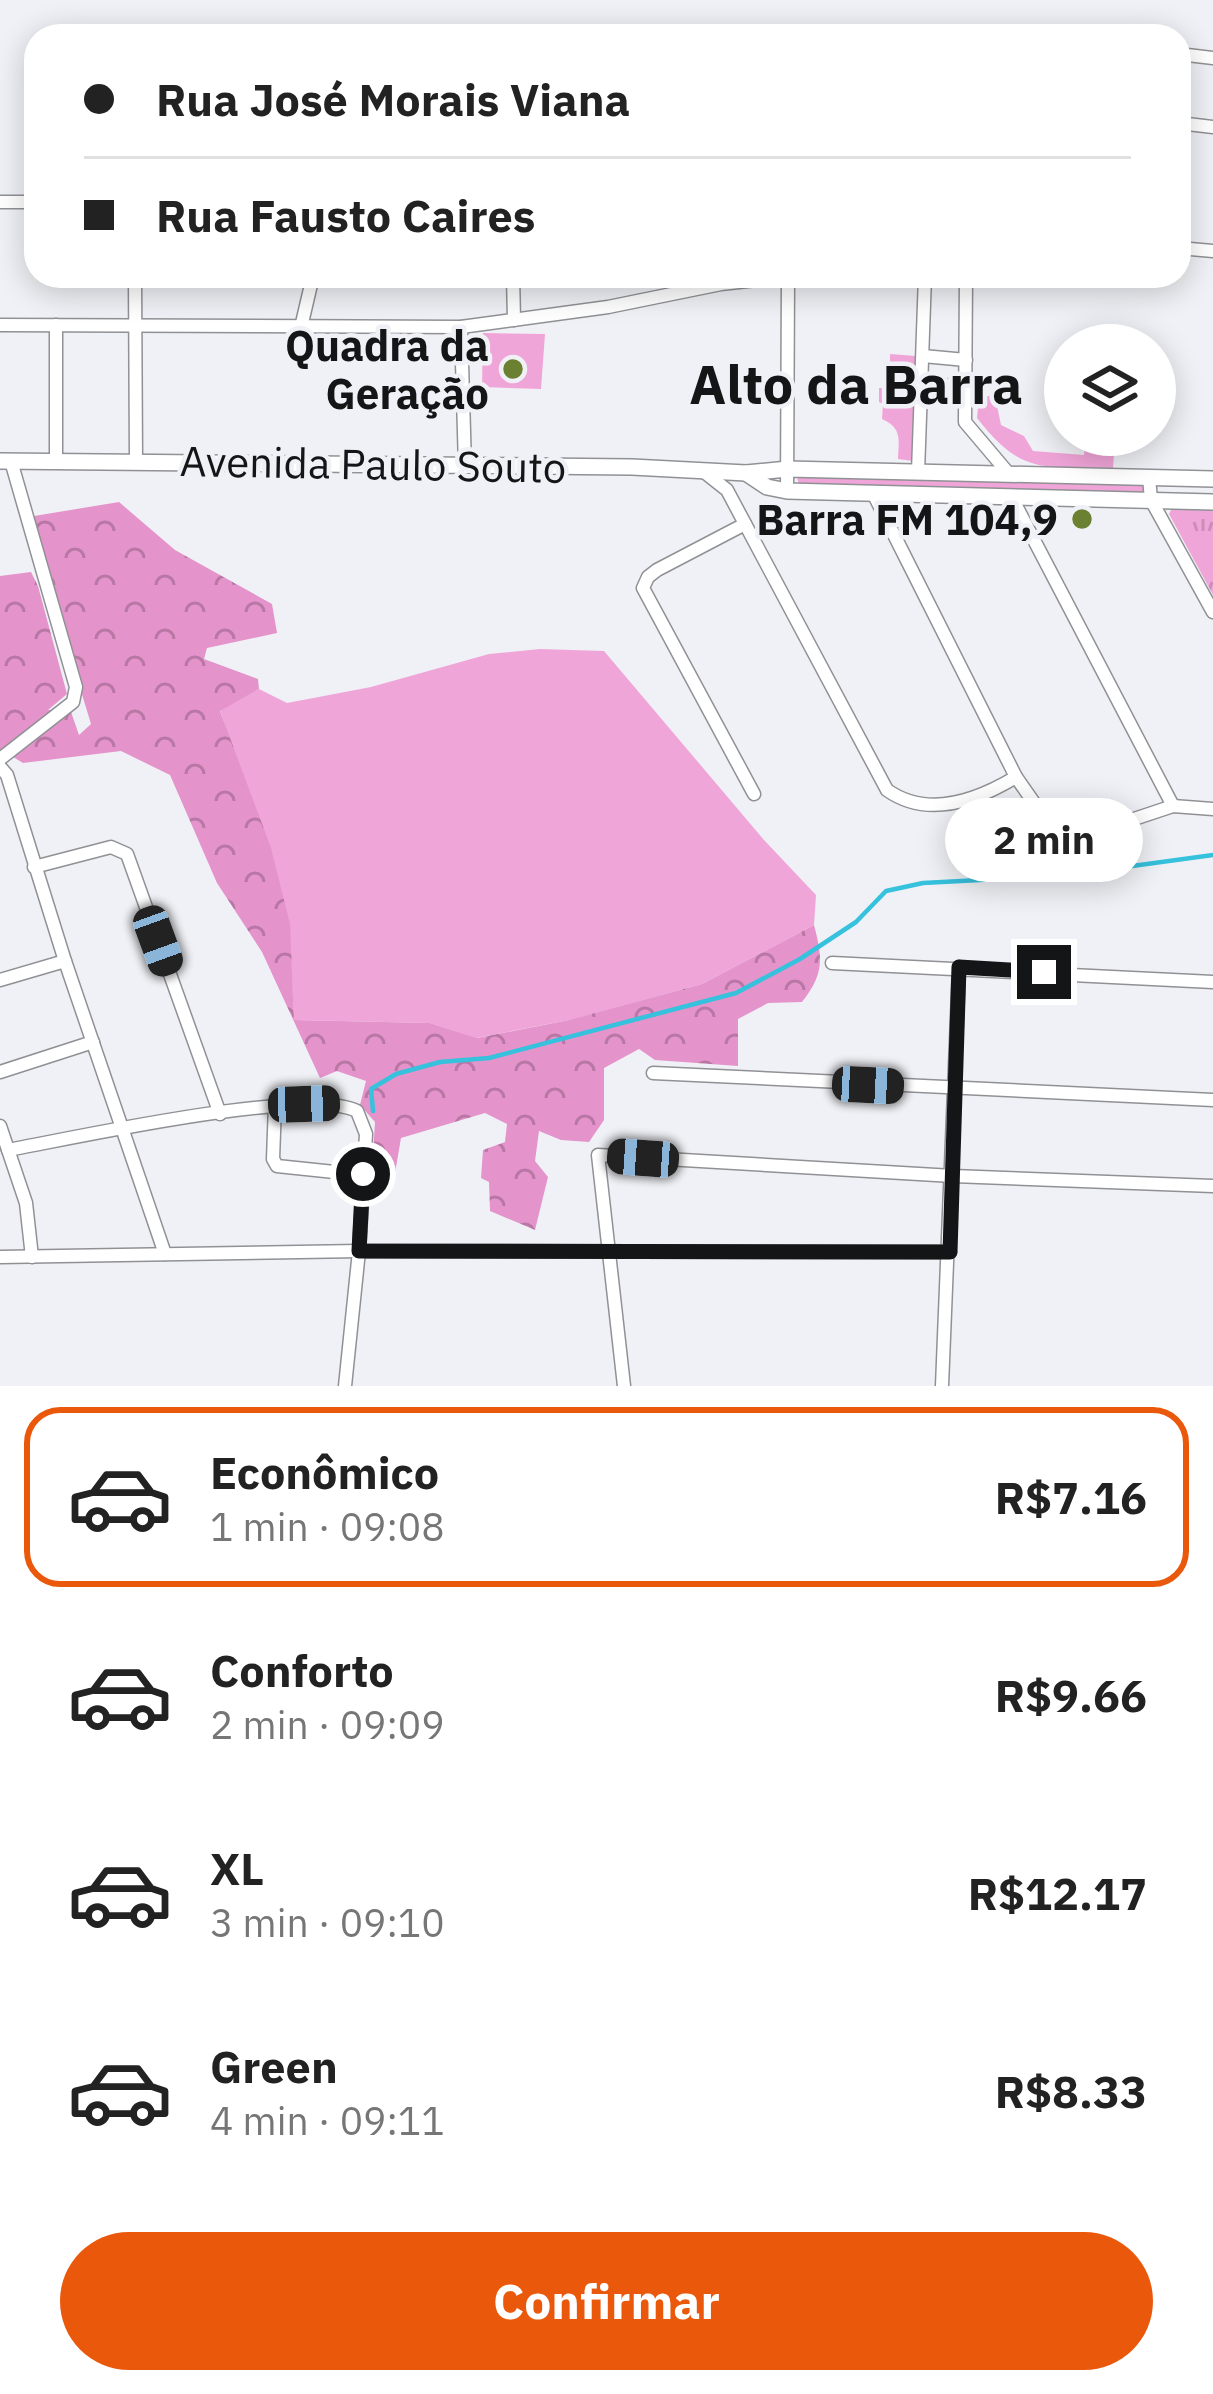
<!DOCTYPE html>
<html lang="pt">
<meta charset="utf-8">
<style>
:root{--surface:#fff;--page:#f6f6f6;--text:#222;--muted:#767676;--line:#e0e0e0;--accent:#ea580c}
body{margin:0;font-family:"IBM Plex Sans",sans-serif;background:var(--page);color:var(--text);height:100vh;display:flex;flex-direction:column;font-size:45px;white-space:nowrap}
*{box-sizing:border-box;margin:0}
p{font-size:39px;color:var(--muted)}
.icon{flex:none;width:66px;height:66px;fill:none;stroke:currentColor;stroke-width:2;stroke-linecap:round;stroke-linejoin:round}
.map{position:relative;height:1386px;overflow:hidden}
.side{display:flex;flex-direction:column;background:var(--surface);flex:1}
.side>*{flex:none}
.top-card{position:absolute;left:24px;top:24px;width:1167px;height:264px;border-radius:36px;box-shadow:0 6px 30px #0003;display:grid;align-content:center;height:264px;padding:0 60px;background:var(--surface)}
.buttons{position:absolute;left:1044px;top:324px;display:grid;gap:24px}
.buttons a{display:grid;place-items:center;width:132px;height:132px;border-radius:50%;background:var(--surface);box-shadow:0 6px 30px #0003;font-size:60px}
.end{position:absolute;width:54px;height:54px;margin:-27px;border:15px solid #141516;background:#fff;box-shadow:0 0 0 6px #fff}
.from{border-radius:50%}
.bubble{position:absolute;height:84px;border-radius:42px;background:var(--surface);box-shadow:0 6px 30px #0003;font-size:39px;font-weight:800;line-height:84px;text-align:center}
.car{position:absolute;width:36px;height:72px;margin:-36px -18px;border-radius:15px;box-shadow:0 0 9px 3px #0007;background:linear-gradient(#222 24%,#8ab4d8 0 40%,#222 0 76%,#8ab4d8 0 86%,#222 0)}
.top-card b{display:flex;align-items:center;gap:42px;height:114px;font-size:45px}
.top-card b+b{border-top:3px solid var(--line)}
.top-card i{width:30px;height:30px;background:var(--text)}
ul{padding:21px 0 0;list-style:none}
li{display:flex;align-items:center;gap:36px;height:180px;margin:0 24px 18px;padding:0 36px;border:6px solid transparent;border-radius:36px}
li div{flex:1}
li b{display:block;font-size:45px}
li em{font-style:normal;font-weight:800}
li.selected{border-color:var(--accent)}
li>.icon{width:108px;height:108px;stroke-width:1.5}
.primary-button{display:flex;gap:24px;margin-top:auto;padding:24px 60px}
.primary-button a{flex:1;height:138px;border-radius:72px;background:var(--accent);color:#fff;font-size:48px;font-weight:800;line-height:138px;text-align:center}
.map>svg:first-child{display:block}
</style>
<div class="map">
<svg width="1213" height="1386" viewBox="0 0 1213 1386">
<defs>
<pattern id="forest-crowns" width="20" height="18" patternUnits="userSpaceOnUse" patternTransform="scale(3)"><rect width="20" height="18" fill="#e493cb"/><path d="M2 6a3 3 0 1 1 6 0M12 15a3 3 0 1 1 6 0" fill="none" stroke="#b877a4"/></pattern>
<pattern id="park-tufts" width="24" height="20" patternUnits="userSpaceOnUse" patternTransform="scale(3)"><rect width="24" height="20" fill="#f0a5d8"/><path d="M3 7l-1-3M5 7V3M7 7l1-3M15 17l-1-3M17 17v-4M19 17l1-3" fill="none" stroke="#cd8db9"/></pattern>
</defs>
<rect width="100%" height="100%" fill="#f0f1f6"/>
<!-- grass -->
<g fill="#f0a5d8">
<path d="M483 333 545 334 541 389 482 387Z"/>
<path d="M890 354 916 356 913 461 898 459C899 439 902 428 882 419L883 404 879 402V388H890Z"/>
<path d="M979 396H995L1001 425 1024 436 1033 451 1084 455 1085 444 1112 445 1115 440 1113 468C1043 465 1024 478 977 418Z"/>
<path d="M797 477 1142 483 1144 488 1142 494 799 485Z"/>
<path d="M540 649 604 651 764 840 816 895 814 925 702 984 574 1019 476 1038 430 1023 294 1020 289 924 220 710 259 689 287 703 371 687 489 654Z"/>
</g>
<!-- forest -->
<path fill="url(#forest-crowns)" d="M119 502 175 550 272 604 277 633 207 648 204 659 258 679 259 689 220 711 271 848 290 924 294 1020 430 1023 477 1038 569 1020 702 984 814 925C823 959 824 974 802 1002L768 1003 738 1019V1066L655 1060 639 1049 604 1068V1120L589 1142 561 1140 539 1131 535 1161 548 1177 535 1230 490 1211 489 1182 481 1178 483 1150 505 1142 507 1124 485 1113 401 1138 395 1173 372 1171 375 1122 360 1105 366 1081 337 1071 320 1078 262 952 217 883 170 775 121 751 23 763 0 749V576L31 572 38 586 67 694 48 710 70 709 79 735 91 724 28 517Z"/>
<!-- park -->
<path fill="url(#park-tufts)" d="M1213 505V595L1169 514 1172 508Z"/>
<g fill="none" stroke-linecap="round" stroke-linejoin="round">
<!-- stream -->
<path stroke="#36c1dd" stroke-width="4.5" d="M373 1111 371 1089 396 1074 440 1062 489 1058 736 993 800 959 856 922 886 891 923 883 1059 876 1213 855"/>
<defs>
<g id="minor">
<path d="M1179 54 1213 58"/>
<path d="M1179 123 1213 127"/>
<path d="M0 202H36"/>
<path d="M1179 248 1213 251"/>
<path d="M135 276 136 462"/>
<path d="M513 276 514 320"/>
<path d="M966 276 965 422 1009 474"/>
<path d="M302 323 313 276"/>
<path d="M0 325 461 327 608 307 721 284 793 276"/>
<path d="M461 327 465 467"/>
<path d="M923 356 966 360"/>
<path d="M922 383 966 387"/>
<path d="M56 461V325"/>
<path d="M703 471 727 490 887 790C928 819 978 800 1016 777"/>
<path d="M918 472 925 276"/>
<path d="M1149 477 1151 500 1213 612"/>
<path d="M787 491 788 276"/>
<path d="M873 493 1016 777 1046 820 1071 833 1107 828 1173 806 1213 809"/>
<path d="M1011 496 1173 806"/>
<path d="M745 524 657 570 648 577 643 588 754 794"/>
<path d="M0 759 73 702 76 687 11 461"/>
<path d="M0 767 7 775 65 961 165 1254"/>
<path d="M34 867 111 847 127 854 220 1114"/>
<path d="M832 963 1213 982"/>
<path d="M0 980 65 961"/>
<path d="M0 1072 93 1042"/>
<path d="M653 1073 1213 1100"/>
<path d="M275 1105 273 1159 277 1166 363 1175"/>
<path d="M0 1126 26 1203 32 1257"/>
<path d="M8 1150C73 1138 309 1086 357 1111L366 1134 359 1251 345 1386"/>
<path d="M0 1257 359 1251 950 1252"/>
<path d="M624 1386 598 1155 953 1176 1213 1186"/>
<path d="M942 1386 959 967"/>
</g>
<g id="tertiary">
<path d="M0 461 632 467 746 473 788 469 1213 479"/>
<path d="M746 473 767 487 787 491 1213 502"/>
</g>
</defs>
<!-- minor casing -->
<use href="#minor" stroke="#909195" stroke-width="15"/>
<!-- tertiary casing -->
<use href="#tertiary" stroke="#909195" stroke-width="18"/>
<!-- minor -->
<use href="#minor" stroke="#fff" stroke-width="12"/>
<!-- tertiary -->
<use href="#tertiary" stroke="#fff" stroke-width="15"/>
</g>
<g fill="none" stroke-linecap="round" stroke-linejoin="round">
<!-- route -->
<path stroke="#141516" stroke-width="15" d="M363 1174 359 1251 950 1252 959 967 1044 972"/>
</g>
<!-- markers -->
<g fill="#6c8031" stroke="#f0f1f6" stroke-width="4.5">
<circle cx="513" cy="369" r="12"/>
<circle cx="1082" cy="519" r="12"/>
</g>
<g text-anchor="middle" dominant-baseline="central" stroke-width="9" stroke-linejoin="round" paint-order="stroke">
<!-- poi labels -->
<g font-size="42" font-weight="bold" fill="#141516" stroke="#f0f1f6" text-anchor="end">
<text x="489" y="345">Quadra da<tspan x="489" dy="48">Geração</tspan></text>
<text x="1058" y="519">Barra FM 104,9</text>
</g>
<!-- street labels -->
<g font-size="42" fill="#141516" stroke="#f0f1f6">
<text transform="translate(373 464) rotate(1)">Avenida Paulo Souto</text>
</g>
<!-- district labels -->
<g font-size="54" font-weight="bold" fill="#141516" stroke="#f0f1f6">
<text x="856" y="384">Alto da Barra</text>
</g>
</g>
</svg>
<div class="buttons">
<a><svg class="icon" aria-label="layers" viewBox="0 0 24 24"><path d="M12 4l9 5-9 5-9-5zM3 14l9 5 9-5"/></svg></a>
</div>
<i class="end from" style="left:363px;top:1174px"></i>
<i class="end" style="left:1044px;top:972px"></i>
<div class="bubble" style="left:945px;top:798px;width:198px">2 min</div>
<i class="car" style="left:158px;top:941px;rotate:160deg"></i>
<i class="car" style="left:868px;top:1085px;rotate:93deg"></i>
<i class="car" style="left:304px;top:1104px;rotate:88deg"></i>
<i class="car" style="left:643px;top:1158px;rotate:274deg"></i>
<div class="top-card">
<b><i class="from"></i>Rua José Morais Viana</b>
<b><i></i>Rua Fausto Caires</b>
</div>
</div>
<section class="side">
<ul>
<li class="selected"><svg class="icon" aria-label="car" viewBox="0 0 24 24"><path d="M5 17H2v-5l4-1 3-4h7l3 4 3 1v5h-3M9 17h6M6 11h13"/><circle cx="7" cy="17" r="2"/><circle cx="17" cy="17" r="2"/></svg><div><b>Econômico</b><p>1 min · 09:08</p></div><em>R$7.16</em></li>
<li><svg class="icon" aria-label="car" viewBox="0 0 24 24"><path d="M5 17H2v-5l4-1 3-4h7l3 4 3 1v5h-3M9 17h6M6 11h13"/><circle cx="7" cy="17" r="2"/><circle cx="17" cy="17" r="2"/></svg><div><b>Conforto</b><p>2 min · 09:09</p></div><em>R$9.66</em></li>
<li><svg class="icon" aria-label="car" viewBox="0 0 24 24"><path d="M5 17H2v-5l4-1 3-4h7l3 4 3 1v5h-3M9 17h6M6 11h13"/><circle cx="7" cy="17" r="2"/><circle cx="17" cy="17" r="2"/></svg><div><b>XL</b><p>3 min · 09:10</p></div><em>R$12.17</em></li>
<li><svg class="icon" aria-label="car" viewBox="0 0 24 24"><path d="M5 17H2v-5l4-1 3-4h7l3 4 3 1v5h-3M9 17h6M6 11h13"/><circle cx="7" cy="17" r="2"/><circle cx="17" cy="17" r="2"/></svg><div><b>Green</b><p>4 min · 09:11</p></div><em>R$8.33</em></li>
</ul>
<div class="primary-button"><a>Confirmar</a></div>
</section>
